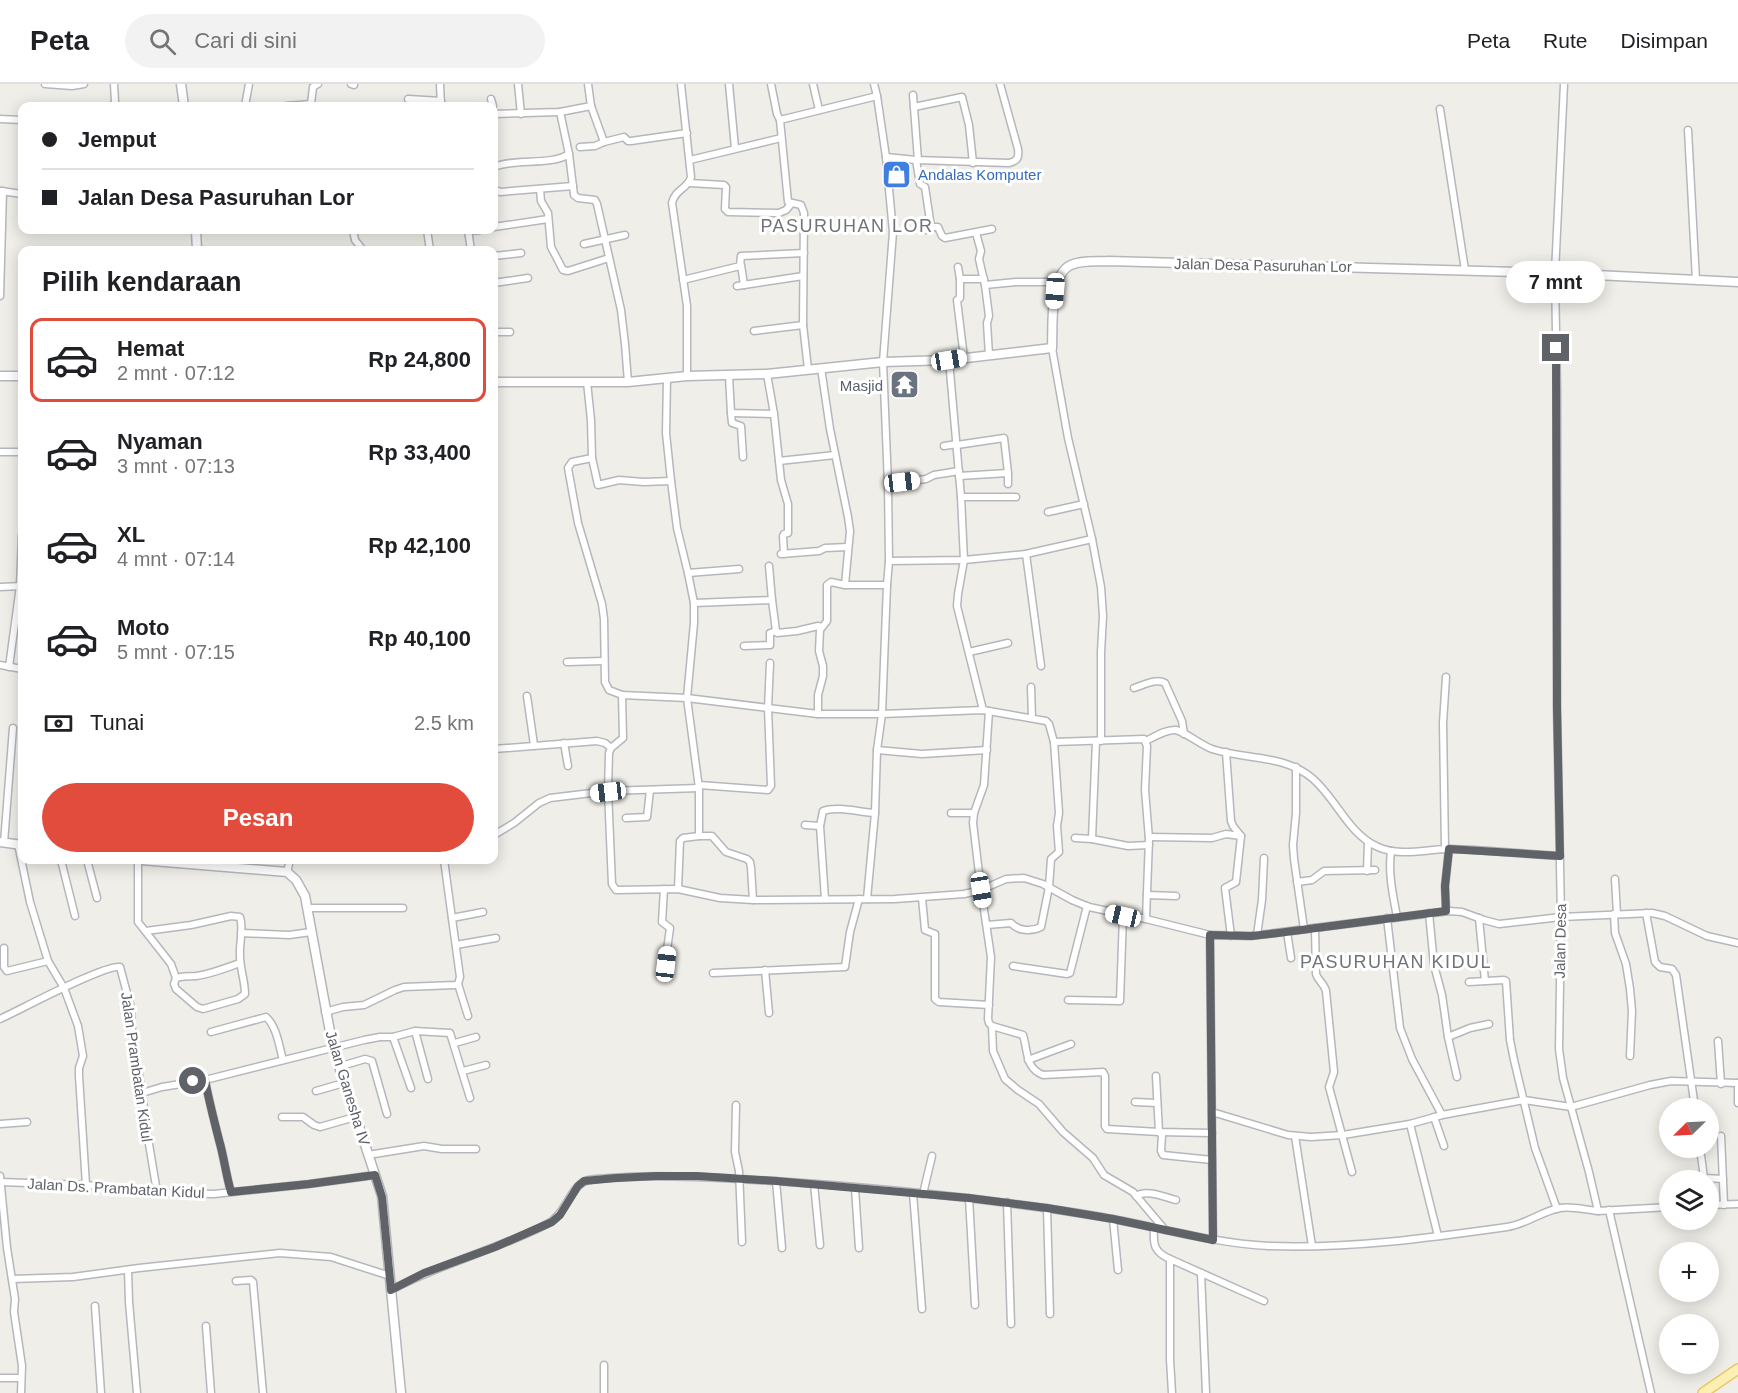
<!DOCTYPE html>
<html lang="id">
<meta charset="utf-8">
<style>
:root{--surface:#fff;--page:#f2f2f2;--text:#202124;--muted:#757577;--line:#e0e0e0;--accent:#e14c3d}
body{margin:0;font-family:Helvetica,sans-serif;background:var(--page);color:var(--text);height:100vh;display:flex;flex-direction:column;font-size:22px;white-space:nowrap}
*{box-sizing:border-box;margin:0}
p{font-size:20px;color:var(--muted)}
.icon{flex:none;width:33px;height:33px;fill:none;stroke:currentColor;stroke-width:2;stroke-linecap:round;stroke-linejoin:round}
.map{position:relative;flex:1;overflow:hidden}
.panel{position:absolute;left:18px;top:162px;width:480px;height:618px;display:flex;flex-direction:column;background:var(--surface);border-radius:12px;box-shadow:0 3px 15px #0003}
.panel>*{flex:none}
.banner{position:absolute;left:18px;top:18px;width:480px;height:132px;border-radius:12px;box-shadow:0 3px 15px #0003;display:grid;align-content:center;height:132px;padding:0 24px;background:var(--surface)}
.needle{width:39px;rotate:246deg}
.fabs{position:absolute;left:1659px;top:1014px;display:grid;gap:12px}
.fabs a{display:grid;place-items:center;width:60px;height:60px;border-radius:50%;background:var(--surface);box-shadow:0 3px 15px #0003;font-size:30px}
.end{position:absolute;width:27px;height:27px;margin:-14px;border:8px solid #5f6267;background:#fff;box-shadow:0 0 0 3px #fff}
.from{border-radius:50%}
.bubble{position:absolute;height:42px;border-radius:21px;background:var(--surface);box-shadow:0 3px 15px #0003;font-size:20px;font-weight:700;line-height:42px;text-align:center}
.car{position:absolute;width:18px;height:36px;margin:-18px -9px;border-radius:8px;box-shadow:0 0 4px 2px #0007;background:linear-gradient(#fff 24%,#345 0 40%,#fff 0 76%,#345 0 86%,#fff 0)}
.banner b{display:flex;align-items:center;gap:21px;height:57px;font-size:22px}
.banner b+b{border-top:2px solid var(--line)}
.banner i{width:15px;height:15px;background:var(--text)}
ul{padding:0;list-style:none}
li{display:flex;align-items:center;gap:18px;height:84px;margin:0 12px 9px;padding:0 12px;border:3px solid transparent;border-radius:12px}
li div{flex:1}
li b{display:block;font-size:22px}
li em{font-style:normal;font-weight:700}
li.on{border-color:var(--accent)}
li>.icon{width:54px;height:54px;stroke-width:1.5}
h2{padding:0 24px;font-size:27px;line-height:72px}
.pay{display:flex;align-items:center;gap:15px;height:66px;padding:0 24px;font-size:22px}
.pay p{margin-inline-start:auto}
.primary-button{display:flex;gap:12px;margin-top:auto;padding:12px 24px}
.primary-button a{flex:1;height:69px;border-radius:36px;background:var(--accent);color:#fff;font-size:24px;font-weight:700;line-height:69px;text-align:center}
header{display:flex;align-items:center;gap:36px;box-sizing:border-box;height:84px;padding:0 30px;background:var(--surface);border-bottom:2px solid var(--line)}
header strong{font-size:28px}
nav{display:flex;gap:33px;margin-inline-start:auto;font-size:21px}
.search{width:420px;height:54px;background:var(--page);display:flex;align-items:center;gap:15px;box-sizing:border-box;padding:0 21px;border-radius:33px;color:var(--muted);font-size:22px}
.map>svg:first-child{display:block}
</style>
<header>
<strong>Peta</strong>
<div class="search"><svg class="icon" aria-label="search" viewBox="0 0 24 24"><circle cx="10" cy="10" r="6"/><path d="M15 15l6 6"/></svg>Cari di sini</div>
<nav><a>Peta</a><a>Rute</a><a>Disimpan</a></nav>
</header>
<div class="map">
<svg width="1738" height="1309" viewBox="0 0 1738 1309">
<rect width="100%" height="100%" fill="#f0eee8"/>
<g fill="none" stroke-linecap="round" stroke-linejoin="round">
<defs>
<g id="street">
<path d="M45 0 72 2 84 0"/>
<path d="M351 0 354 1"/>
<path d="M440 0 441 22"/>
<path d="M518 0 521 30"/>
<path d="M681 0 691 93C688 105 675 105 672 119L687 222V292"/>
<path d="M729 0 735 64"/>
<path d="M771 0 777 30 780 36"/>
<path d="M813 0 819 26"/>
<path d="M874 0 877 12"/>
<path d="M1564 0 1555 189 1557 307V623L1561 833 1559 965 1563 994 1589 1088 1598 1127 1670 1123"/>
<path d="M913 11 918 76"/>
<path d="M408 15 441 17"/>
<path d="M491 15 493 22"/>
<path d="M311 20 313 3 318 0"/>
<path d="M113 22 115 18 114 0"/>
<path d="M245 22 249 0"/>
<path d="M286 22 311 20V22"/>
<path d="M591 22 604 58 624 53 628 57H631L687 49"/>
<path d="M914 23 962 13 969 41 973 79"/>
<path d="M1440 25 1465 186"/>
<path d="M560 28 569 70 574 111 578 114 595 116 597 120 621 226 625 260 628 298"/>
<path d="M494 30 560 28 591 22 588 0"/>
<path d="M0 35 22 36"/>
<path d="M1688 46 1696 196"/>
<path d="M580 63 595 62 604 58"/>
<path d="M886 73 916 76 1009 79C1018 77 1019 73 1018 65L1000 0"/>
<path d="M690 76 781 54"/>
<path d="M916 76 920 100 925 103 931 143"/>
<path d="M494 83C515 74 551 82 569 70"/>
<path d="M689 99 724 101 726 103 725 125 728 128 779 129 786 126 791 120"/>
<path d="M494 105 500 108 573 102"/>
<path d="M540 105 541 117 548 129 551 163 563 186 568 187 609 174"/>
<path d="M1 107 22 110"/>
<path d="M494 143 548 135"/>
<path d="M353 146 355 156 363 166"/>
<path d="M427 146 430 166"/>
<path d="M468 146 471 166"/>
<path d="M926 146 931 145V143H938L942 152 945 154 992 145"/>
<path d="M468 147 480 146"/>
<path d="M976 149 981 167 979 175 985 201 1016 198H1056"/>
<path d="M584 160 625 151"/>
<path d="M494 172 521 169"/>
<path d="M741 181 744 201"/>
<path d="M958 183 960 195"/>
<path d="M683 196 740 182 741 172 804 169"/>
<path d="M494 199 528 194"/>
<path d="M985 201 989 232 987 239 989 271"/>
<path d="M737 202 803 192"/>
<path d="M0 212 3 107"/>
<path d="M754 247 803 241"/>
<path d="M494 248H510"/>
<path d="M1052 264 1068 354 1092 455"/>
<path d="M964 274 957 216 960 214V195H984"/>
<path d="M949 276 961 413 964 476 958 510 957 522 983 626"/>
<path d="M808 285 803 241 804 129 801 121 788 118 780 36 877 12 886 73 893 148 883 278 888 400 889 477 887 501 882 630 877 666 875 729 867 815"/>
<path d="M767 290 774 330 781 396 788 420V449L784 450 783 452 784 470"/>
<path d="M729 292 731 329 774 330"/>
<path d="M667 294 666 349 671 397 677 444 688 489 694 519V539L687 614 699 704V752L683 754 680 757 678 805"/>
<path d="M587 298 591 336 592 374 572 378 568 384 578 439 602 520 604 535 605 598 609 606 622 611"/>
<path d="M731 329 732 339 741 342 743 373"/>
<path d="M957 361 1004 354 1008 389"/>
<path d="M944 362 957 360"/>
<path d="M0 368H22"/>
<path d="M592 374 598 401 619 396 644 398 671 397"/>
<path d="M779 377 835 371"/>
<path d="M959 392 1008 389V400"/>
<path d="M888 400 926 395 934 391 959 387"/>
<path d="M961 413H1016"/>
<path d="M1048 428 1084 420"/>
<path d="M781 470 819 467 825 464 848 463"/>
<path d="M1026 470 1041 582"/>
<path d="M889 477 964 476 1026 470 1092 455 1101 503 1103 532 1101 568V657"/>
<path d="M688 489 739 485"/>
<path d="M845 501H887"/>
<path d="M0 503 22 502"/>
<path d="M694 519 772 516 769 482"/>
<path d="M776 547 777 549 797 547 818 542 822 543"/>
<path d="M744 562 770 561V549L776 547 772 516"/>
<path d="M969 568 1008 559"/>
<path d="M567 578 604 577"/>
<path d="M0 581 22 585"/>
<path d="M9 583 20 502 22 451"/>
<path d="M1031 603 1032 634"/>
<path d="M1134 604C1144 601 1156 594 1165 599L1182 637 1184 650"/>
<path d="M622 611 687 614 818 630H882L983 626 1046 637 1049 640 1054 658 1144 655 1147 662 1145 706 1149 755 1146 835 1089 823 1072 816 1043 800 1024 794 1006 795 981 806 964 810 895 815 753 816 720 814 678 805 616 806 612 800 608 707 609 669 611 664 623 654Z"/>
<path d="M527 612 534 661"/>
<path d="M989 627 984 701 974 729 973 739 981 806 991 873 988 935 989 939 992 942 1023 951C1028 967 1025 984 1043 991L1103 988 1105 992V1042L1107 1045 1159 1048 1162 1051 1161 1067 1163 1071 1212 1076"/>
<path d="M818 630V611L823 592V582L819 567 820 546 827 537V501L831 498 845 501 850 447 848 433 830 345 821 284"/>
<path d="M1146 657C1154 653 1166 645 1176 646 1185 648 1201 661 1212 665 1246 676 1283 670 1312 694 1336 714 1348 750 1378 763 1400 773 1427 765 1450 765 1487 766 1524 770 1560 772"/>
<path d="M564 659 568 682"/>
<path d="M494 665 597 657 605 659 611 664"/>
<path d="M877 666 922 670 987 666"/>
<path d="M1226 668 1231 737 1233 742 1241 752 1236 798 1225 804 1231 852"/>
<path d="M1296 683V729L1293 761 1294 775 1304 845"/>
<path d="M699 701 768 706 771 702 768 624 770 579"/>
<path d="M951 729H974"/>
<path d="M626 734 647 733 650 706"/>
<path d="M805 741 820 742"/>
<path d="M494 751 514 739 539 719 550 714 608 707 699 704"/>
<path d="M699 752H712L726 768 747 775 750 778 751 784 753 816"/>
<path d="M1149 753 1212 754 1226 750 1241 752"/>
<path d="M1075 754 1092 755 1128 762 1149 761"/>
<path d="M1092 755 1096 657"/>
<path d="M4 759 13 644"/>
<path d="M18 760 30 818 48 877 64 904 78 942 83 972 79 984V992L86 1101"/>
<path d="M1445 765 1443 639 1446 593"/>
<path d="M1391 767C1388 790 1393 811 1397 833"/>
<path d="M61 776 75 832"/>
<path d="M87 776 97 814"/>
<path d="M138 776V838L171 880 176 894C183 892 189 892 196 892 211 890 226 884 240 879"/>
<path d="M1367 787 1368 758"/>
<path d="M287 788 290 776"/>
<path d="M1615 795 1617 830"/>
<path d="M1297 798 1312 796 1324 787 1375 786"/>
<path d="M664 805 662 838 670 844 665 880"/>
<path d="M1147 811 1176 812"/>
<path d="M922 814 925 846 935 850V915L939 918 989 921"/>
<path d="M825 815 820 742 823 727C837 722 859 728 875 729"/>
<path d="M308 824H403"/>
<path d="M1446 827 1445 802 1449 765"/>
<path d="M1429 829 1434 881 1442 911 1448 953 1457 993"/>
<path d="M1646 829 1655 878 1660 883 1672 885 1676 891 1695 1024"/>
<path d="M1614 830 1615 849 1626 880 1630 905 1632 927 1630 972"/>
<path d="M452 834 483 828"/>
<path d="M1387 834 1400 944 1412 975 1442 1031"/>
<path d="M1479 834 1485 897"/>
<path d="M1146 835 1210 851 1251 852 1449 827 1462 828 1484 836 1499 840 1561 833 1652 829 1665 832 1707 852 1738 859"/>
<path d="M987 841 1011 839C1018 847 1031 848 1041 843L1049 803 1051 775 1059 768 1057 742 1059 729 1054 658"/>
<path d="M1315 844 1316 890C1318 897 1324 899 1326 907L1334 988 1329 1003 1352 1088"/>
<path d="M146 847 191 841 231 832 240 833C244 846 239 859 240 872 240 885 245 897 245 910L238 915 203 925 197 923 176 905 174 900 176 894"/>
<path d="M1287 848 1291 874"/>
<path d="M241 849 289 851 311 848"/>
<path d="M1210 851 1213 1156"/>
<path d="M1257 851 1262 816 1264 774"/>
<path d="M456 861 496 854"/>
<path d="M4 864V883L7 887 48 877"/>
<path d="M1013 882 1067 890 1070 889 1087 822"/>
<path d="M765 886 769 929"/>
<path d="M713 889 845 883 850 848 859 815"/>
<path d="M1469 898 1504 896 1506 897 1510 956 1514 976 1535 1064 1557 1125"/>
<path d="M458 900 468 932"/>
<path d="M1068 916 1120 917 1123 832"/>
<path d="M325 928 343 923 364 921 395 906 404 903 455 901 458 900 460 893 444 776"/>
<path d="M0 935C20 926 105 880 120 883L131 924 132 948 142 1009 147 1048 157 1108"/>
<path d="M992 942 993 967 1005 995 1018 1006 1039 1020 1063 1048 1093 1074 1104 1091 1133 1108 1165 1146"/>
<path d="M415 947 428 995"/>
<path d="M211 948 266 933C277 943 279 962 283 976"/>
<path d="M393 953 411 1004"/>
<path d="M1448 953 1470 944 1489 940"/>
<path d="M1718 957 1721 1000"/>
<path d="M455 959 476 953"/>
<path d="M1028 976 1071 960"/>
<path d="M338 983 365 975 372 977 387 1030"/>
<path d="M463 987 486 981"/>
<path d="M1156 992 1159 1048 1212 1049"/>
<path d="M205 996C209 1017 214 1036 219 1056 224 1073 226 1091 231 1108"/>
<path d="M1738 999V1019"/>
<path d="M316 1007 344 999"/>
<path d="M142 1009 162 1003 205 996 364 956 380 953H393L415 947 450 949 470 1014"/>
<path d="M1135 1018 1157 1019"/>
<path d="M736 1021 735 1068 739 1087 742 1158"/>
<path d="M1212 1028 1288 1051 1311 1053 1343 1051 1410 1040 1442 1031 1524 1016 1571 1023 1650 1001 1671 997 1738 999"/>
<path d="M282 1033H303L314 1041 320 1043 355 1033"/>
<path d="M1434 1033 1444 1062"/>
<path d="M0 1040 27 1038"/>
<path d="M1410 1040 1438 1152"/>
<path d="M1295 1052 1312 1162"/>
<path d="M1721 1052 1724 1121"/>
<path d="M1700 1064 1704 1094 1723 1095"/>
<path d="M368 1071 424 1062 442 1065H476"/>
<path d="M0 1092 7 1164 15 1215 14 1228 22 1282 21 1309"/>
<path d="M776 1097 782 1164"/>
<path d="M0 1098 86 1101 169 1109 214 1110 309 1100 375 1091"/>
<path d="M814 1100 820 1161"/>
<path d="M855 1104 859 1164"/>
<path d="M913 1109 922 1225"/>
<path d="M923 1110 932 1072"/>
<path d="M1136 1112C1147 1105 1164 1113 1176 1116"/>
<path d="M969 1114 975 1221"/>
<path d="M1007 1118 1011 1240"/>
<path d="M1708 1121 1738 1120"/>
<path d="M1047 1124 1050 1230"/>
<path d="M1609 1126 1651 1309"/>
<path d="M1113 1135 1118 1186"/>
<path d="M1154 1144C1153 1161 1154 1168 1170 1175V1275L1172 1309"/>
<path d="M1170 1175 1264 1217"/>
<path d="M128 1186 129 1218 137 1309"/>
<path d="M1201 1189 1206 1309"/>
<path d="M12 1195 73 1193 139 1184 280 1169 331 1173 390 1192"/>
<path d="M236 1197 251 1196 253 1198 263 1309"/>
<path d="M391 1206C441 1179 497 1166 547 1140 566 1131 571 1099 589 1096 601 1094 615 1094 627 1093 665 1091 702 1093 740 1095 861 1102 983 1113 1102 1133 1158 1143 1212 1159 1269 1162 1349 1165 1429 1154 1507 1143 1527 1140 1542 1127 1560 1124 1572 1122 1586 1126 1598 1127"/>
<path d="M95 1222 101 1309"/>
<path d="M206 1242 211 1309"/>
<path d="M604 1281V1309"/>
<path d="M0 1294H21"/>
</g>
<g id="secondary">
<path d="M181 0 184 22"/>
<path d="M196 146 197 166"/>
<path d="M0 292H22"/>
<path d="M494 298H628L687 292 767 290 883 278 949 276 1052 264C1053 243 1049 190 1071 181 1082 176 1097 178 1108 177L1555 189 1738 198"/>
<path d="M0 758 22 761"/>
<path d="M141 776 287 788 296 796 305 812 333 964 382 1112 401 1309"/>
</g>
<path id="primary" d="M1703 1309 1738 1285"/>
</defs>
<!-- street casing -->
<use href="#street" stroke="#b5b7bb" stroke-width="9"/>
<!-- secondary casing -->
<use href="#secondary" stroke="#b4b6bb" stroke-width="11"/>
<!-- primary casing -->
<use href="#primary" stroke="#eac766" stroke-width="12"/>
<!-- street -->
<use href="#street" stroke="#fff" stroke-width="6"/>
<!-- secondary -->
<use href="#secondary" stroke="#fff" stroke-width="8"/>
<!-- primary -->
<use href="#primary" stroke="#fbf0b2" stroke-width="9"/>
</g>
<g fill="none" stroke-linecap="round" stroke-linejoin="round">
<!-- route -->
<path stroke="#5f6267" stroke-width="8" d="M193 997 205 996C209 1017 214 1036 219 1056 224 1073 226 1091 231 1108L309 1100 375 1091 382 1113 391 1206 424 1189 495 1163 552 1138 560 1131 578 1102 584 1097 616 1094 657 1092H697L776 1097 969 1114 1047 1124 1113 1135 1213 1156 1210 851 1251 852 1278 849 1446 827 1445 802 1449 765 1560 772 1557 623 1556 264"/>
</g>
<!-- icons -->
<defs>
<symbol id="shop-square" viewBox="-11 -11 22 22"><rect x="-9" y="-9" width="18" height="18" rx="4" fill="#3f7fe0" stroke="#fff"/><path d="M-5-2.5h2.3a2.7 3.5 0 0 1 5.4 0H5L5.5 6h-11ZM-1.5-2.5h3a1.5 2.3 0 0 0-3 0Z" fill="#fff"/></symbol>
<symbol id="temple-square" viewBox="-11 -11 22 22"><rect x="-9" y="-9" width="18" height="18" rx="4" fill="#6b7280" stroke="#fff"/><path d="M0-6L5-2H3V0L6.5 2.5H4V6H1.5V3h-3V6H-4V2.5H-6.5L-3 0V-2H-5Z" fill="#fff"/></symbol>
</defs>
<g fill-rule="evenodd">
<use href="#shop-square" x="880" y="74" width="33" height="33"/>
<use href="#temple-square" x="888" y="284" width="33" height="33"/>
</g>
<g text-anchor="middle" dominant-baseline="central" stroke-width="6" stroke-linejoin="round" paint-order="stroke">
<!-- shop labels -->
<g font-size="15" fill="#366cbe" stroke="#fff" text-anchor="start">
<text x="918" y="90">Andalas Komputer</text>
</g>
<!-- street labels -->
<g font-size="15" fill="#5f6267" stroke="#fff">
<text transform="translate(1263 181) rotate(1)">Jalan Desa Pasuruhan Lor</text>
<text transform="translate(1560 857) rotate(-89)">Jalan Desa</text>
<text transform="translate(137 983) rotate(82)">Jalan Prambatan Kidul</text>
<text transform="translate(348 1004) rotate(73)">Jalan Ganesha IV</text>
<text transform="translate(116 1104) rotate(3)">Jalan Ds. Prambatan Kidul</text>
</g>
<!-- worship labels -->
<g font-size="15" fill="#5b616d" stroke="#fff" text-anchor="end">
<text x="883" y="301">Masjid</text>
</g>
<!-- quarter labels -->
<g font-size="18" letter-spacing="1.5" fill="#707479" stroke="#fff">
<text x="847" y="142">PASURUHAN LOR</text>
<text x="1396" y="878">PASURUHAN KIDUL</text>
</g>
</g>
</svg>
<div class="fabs">
<a><svg class="needle" viewBox="-14 -14 28 28"><path d="M0-13l5 13h-10z" fill="#e53935"/><path d="M0 13l5-13h-10z" fill="#757577"/></svg></a>
<a><svg class="icon" aria-label="layers" viewBox="0 0 24 24"><path d="M12 4l9 5-9 5-9-5zM3 14l9 5 9-5"/></svg></a>
<a>+</a>
<a>−</a>
</div>
<i class="end from" style="left:193px;top:997px"></i>
<i class="end" style="left:1556px;top:264px"></i>
<div class="bubble" style="left:1506px;top:177px;width:99px">7 mnt</div>
<i class="car" style="left:1055px;top:207px;rotate:184deg"></i>
<i class="car" style="left:949px;top:276px;rotate:81deg"></i>
<i class="car" style="left:902px;top:398px;rotate:83deg"></i>
<i class="car" style="left:608px;top:708px;rotate:263deg"></i>
<i class="car" style="left:981px;top:806px;rotate:171deg"></i>
<i class="car" style="left:1123px;top:832px;rotate:283deg"></i>
<i class="car" style="left:666px;top:880px;rotate:7deg"></i>
<div class="banner">
<b><i class="from"></i>Jemput</b>
<b><i></i>Jalan Desa Pasuruhan Lor</b>
</div>
<section class="panel">
<h2>Pilih kendaraan</h2>
<ul>
<li class="on"><svg class="icon" aria-label="car" viewBox="0 0 24 24"><path d="M5 17H2v-5l4-1 3-4h7l3 4 3 1v5h-3M9 17h6M6 11h13"/><circle cx="7" cy="17" r="2"/><circle cx="17" cy="17" r="2"/></svg><div><b>Hemat</b><p>2 mnt · 07:12</p></div><em>Rp 24,800</em></li>
<li><svg class="icon" aria-label="car" viewBox="0 0 24 24"><path d="M5 17H2v-5l4-1 3-4h7l3 4 3 1v5h-3M9 17h6M6 11h13"/><circle cx="7" cy="17" r="2"/><circle cx="17" cy="17" r="2"/></svg><div><b>Nyaman</b><p>3 mnt · 07:13</p></div><em>Rp 33,400</em></li>
<li><svg class="icon" aria-label="car" viewBox="0 0 24 24"><path d="M5 17H2v-5l4-1 3-4h7l3 4 3 1v5h-3M9 17h6M6 11h13"/><circle cx="7" cy="17" r="2"/><circle cx="17" cy="17" r="2"/></svg><div><b>XL</b><p>4 mnt · 07:14</p></div><em>Rp 42,100</em></li>
<li><svg class="icon" aria-label="car" viewBox="0 0 24 24"><path d="M5 17H2v-5l4-1 3-4h7l3 4 3 1v5h-3M9 17h6M6 11h13"/><circle cx="7" cy="17" r="2"/><circle cx="17" cy="17" r="2"/></svg><div><b>Moto</b><p>5 mnt · 07:15</p></div><em>Rp 40,100</em></li>
</ul>
<div class="pay"><svg class="icon" aria-label="cash" viewBox="0 0 24 24"><path d="M3 7h18v10H3z"/><circle cx="12" cy="12" r="2"/></svg>Tunai<p>2.5 km</p></div>
<div class="primary-button"><a>Pesan</a></div>
</section>
</div>
